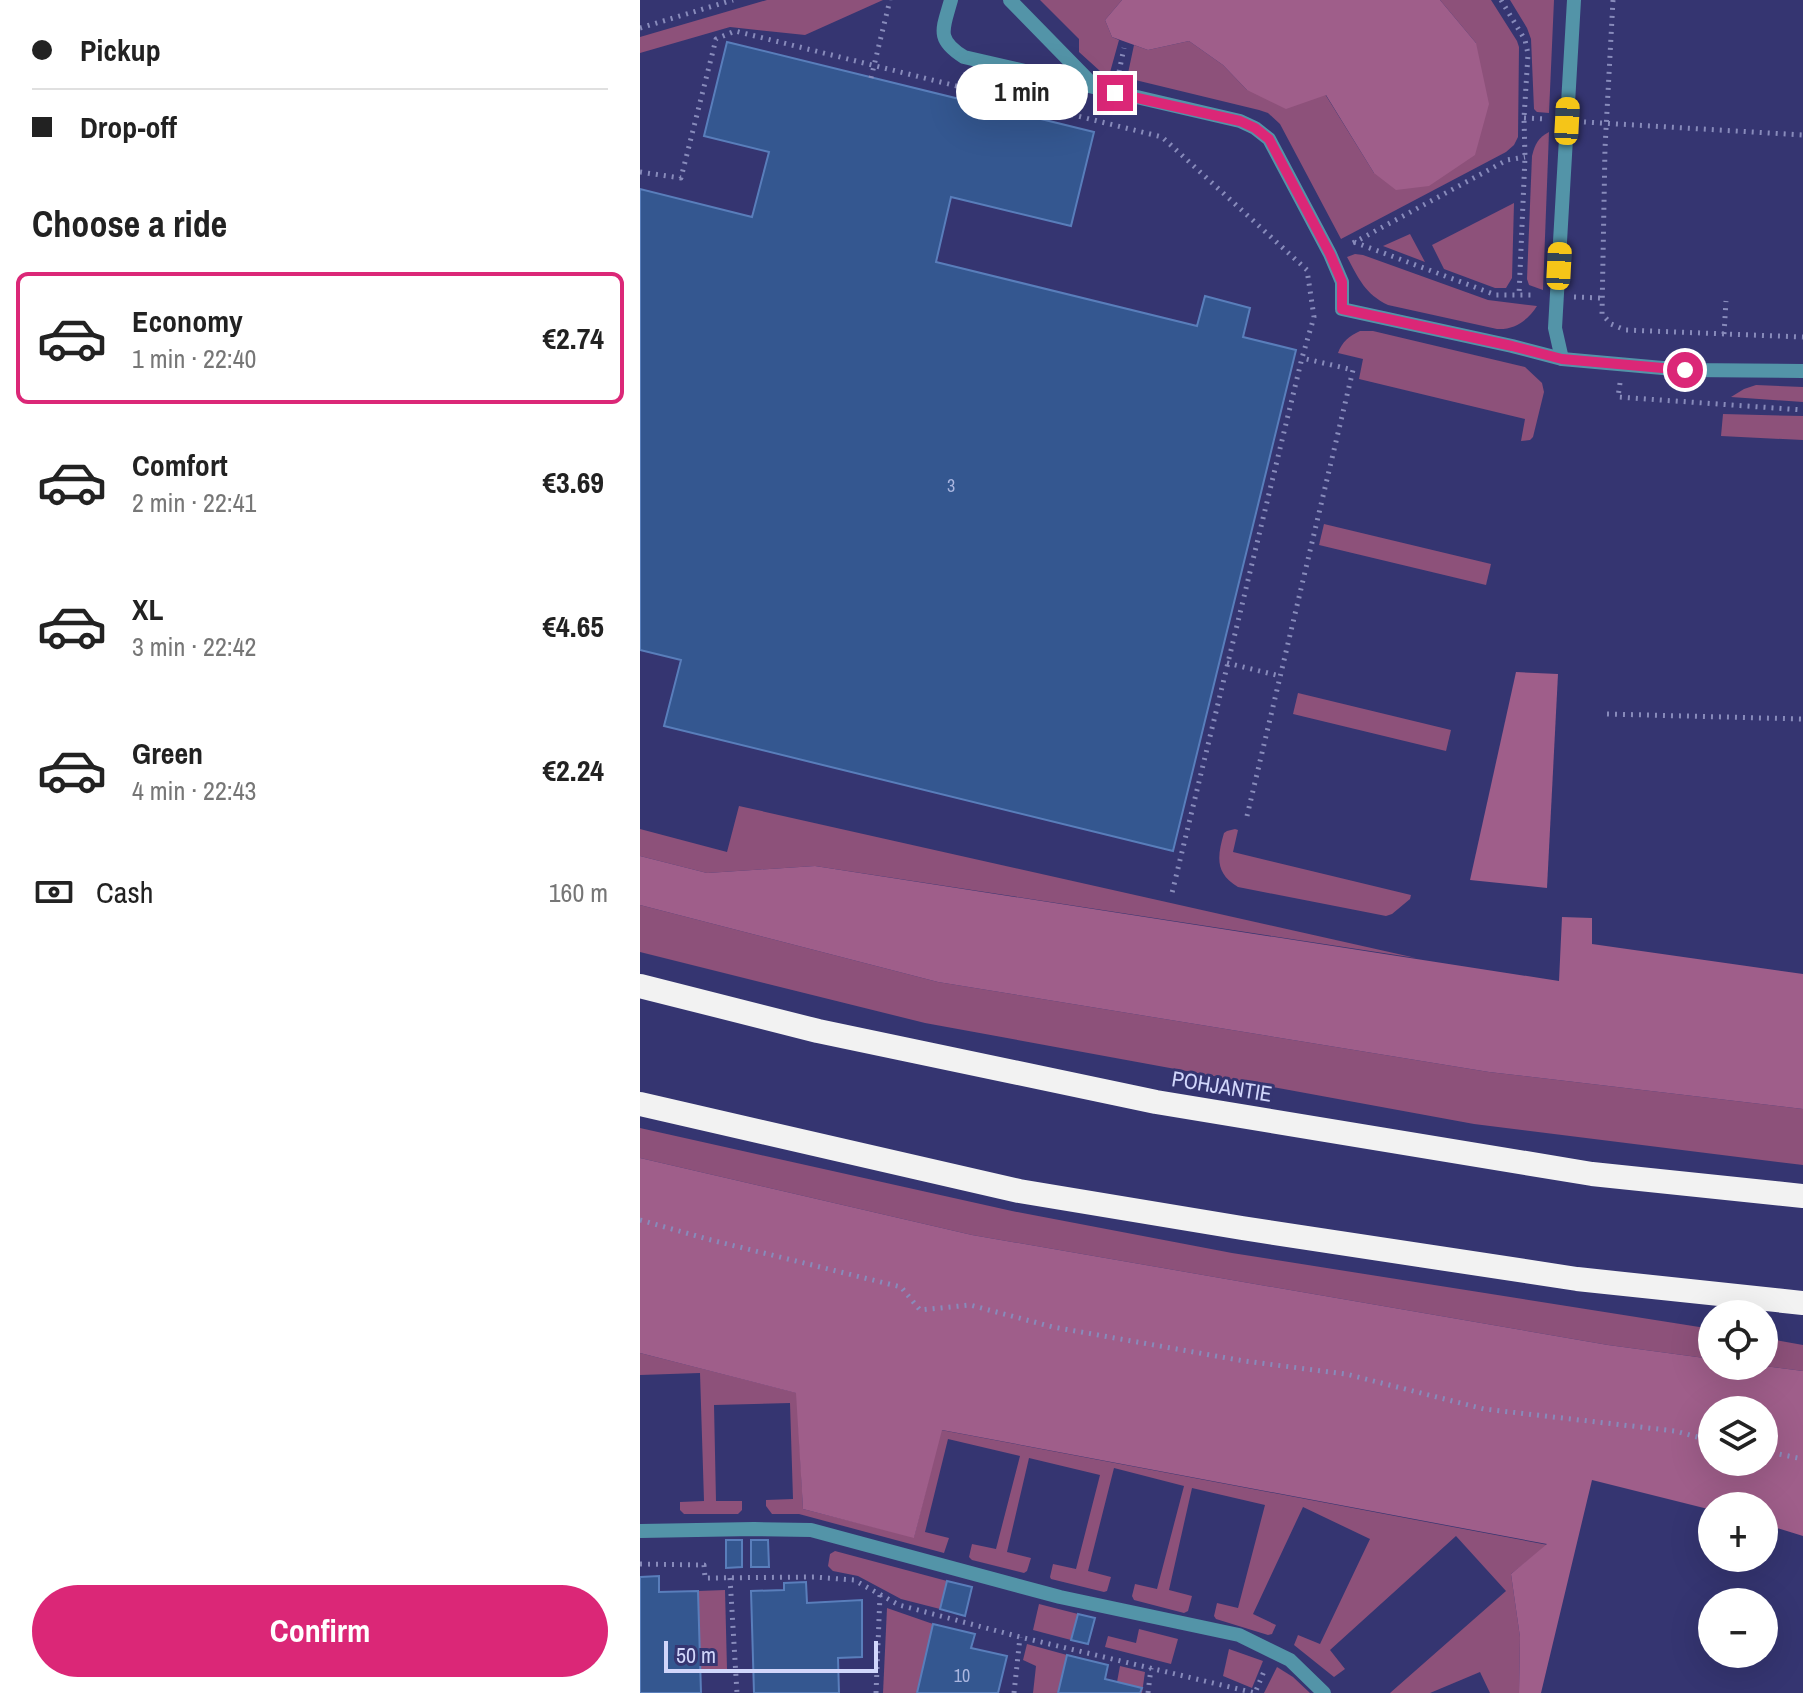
<!DOCTYPE html>
<meta charset="utf-8">
<style>
:root{--surface:#fff;--page:#f2f2f2;--text:#222;--muted:#767676;--line:#e0e0e0;--accent:#db2777}
body{margin:0;font-family:"Archivo Narrow",sans-serif;background:var(--page);color:var(--text);height:100vh;display:flex;flex-direction:column;font-size:30px;white-space:nowrap}
*{box-sizing:border-box;margin:0}
p{font-size:26px;color:var(--muted)}
.icon{flex:none;width:44px;height:44px;fill:none;stroke:currentColor;stroke-width:2;stroke-linecap:round;stroke-linejoin:round}
.map{position:relative;flex:1;overflow:hidden}
.side{display:flex;flex-direction:column;background:var(--surface);width:640px}
.side>*{flex:none}
.banner{display:grid;align-content:center;height:176px;padding:0 32px;background:var(--surface)}
.buttons{position:absolute;left:1058px;top:1300px;display:grid;gap:16px}
.buttons a{display:grid;place-items:center;width:80px;height:80px;border-radius:50%;background:var(--surface);box-shadow:0 8px 32px #0002;font-size:40px}
.scale{position:absolute;left:24px;bottom:20px;width:214px;box-sizing:border-box;padding-left:8px;border:4px solid #d1d6fb;border-top:0;font-size:22px;line-height:28px;white-space:nowrap;color:#d1d6fb;-webkit-text-stroke:6px #353571;paint-order:stroke}
.end{position:absolute;width:36px;height:36px;margin:-18px;border:10px solid #db2777;background:#fff;box-shadow:0 0 0 4px #fff}
.from{border-radius:50%}
.bubble{position:absolute;height:56px;border-radius:28px;background:var(--surface);box-shadow:0 8px 32px #0002;font-size:26px;font-weight:700;line-height:56px;text-align:center}
.car{position:absolute;width:24px;height:48px;margin:-24px -12px;border-radius:10px;box-shadow:0 0 6px 2px #0007;background:linear-gradient(#f5c518 24%,#345 0 40%,#f5c518 0 76%,#345 0 86%,#f5c518 0)}
.banner b{display:flex;align-items:center;gap:28px;height:76px;font-size:30px}
.banner b+b{border-top:2px solid var(--line)}
.banner i{width:20px;height:20px;background:var(--text)}
ul{padding:0;list-style:none}
li{display:flex;align-items:center;gap:24px;height:132px;margin:0 16px 12px;padding:0 16px;border:4px solid transparent;border-radius:12px}
li div{flex:1}
li b{display:block;font-size:30px}
li em{font-style:normal;font-weight:700}
li.selected{border-color:var(--accent)}
li>.icon{width:72px;height:72px;stroke-width:1.5}
h2{padding:0 32px;font-size:36px;line-height:96px}
.pay{display:flex;align-items:center;gap:20px;height:88px;padding:0 32px;font-size:30px}
.pay p{margin-inline-start:auto}
.primary-button{display:flex;gap:16px;margin-top:auto;padding:16px 32px}
.primary-button a{flex:1;height:92px;border-radius:48px;background:var(--accent);color:#fff;font-size:32px;font-weight:700;line-height:92px;text-align:center}
main{display:flex;flex:1;min-height:0}
.map>svg:first-child{display:block}
</style>
<main>
<section class="side">
<div class="banner">
<b><i class="from"></i>Pickup</b>
<b><i></i>Drop-off</b>
</div>
<h2>Choose a ride</h2>
<ul>
<li class="selected"><svg class="icon" aria-label="car" viewBox="0 0 24 24"><path d="M5 17H2v-5l4-1 3-4h7l3 4 3 1v5h-3M9 17h6M6 11h13"/><circle cx="7" cy="17" r="2"/><circle cx="17" cy="17" r="2"/></svg><div><b>Economy</b><p>1 min · 22:40</p></div><em>€2.74</em></li>
<li><svg class="icon" aria-label="car" viewBox="0 0 24 24"><path d="M5 17H2v-5l4-1 3-4h7l3 4 3 1v5h-3M9 17h6M6 11h13"/><circle cx="7" cy="17" r="2"/><circle cx="17" cy="17" r="2"/></svg><div><b>Comfort</b><p>2 min · 22:41</p></div><em>€3.69</em></li>
<li><svg class="icon" aria-label="car" viewBox="0 0 24 24"><path d="M5 17H2v-5l4-1 3-4h7l3 4 3 1v5h-3M9 17h6M6 11h13"/><circle cx="7" cy="17" r="2"/><circle cx="17" cy="17" r="2"/></svg><div><b>XL</b><p>3 min · 22:42</p></div><em>€4.65</em></li>
<li><svg class="icon" aria-label="car" viewBox="0 0 24 24"><path d="M5 17H2v-5l4-1 3-4h7l3 4 3 1v5h-3M9 17h6M6 11h13"/><circle cx="7" cy="17" r="2"/><circle cx="17" cy="17" r="2"/></svg><div><b>Green</b><p>4 min · 22:43</p></div><em>€2.24</em></li>
</ul>
<div class="pay"><svg class="icon" aria-label="cash" viewBox="0 0 24 24"><path d="M3 7h18v10H3z"/><circle cx="12" cy="12" r="2"/></svg>Cash<p>160 m</p></div>
<div class="primary-button"><a>Confirm</a></div>
</section>
<div class="map">
<svg width="1163" height="1693" viewBox="0 0 1163 1693">
<rect width="100%" height="100%" fill="#353571"/>
<!-- green -->
<g fill="#8d517a">
<path d="M127 0H243L165 35 90 27 0 53V37Z"/>
<path d="M400 0H482L465 20 472 37 479 40 469 76 460 71 439 52V39Z"/>
<path d="M800 0H851L877 41 879 47 878 137 874 145 866 152 701 239 640 124 628 113 619 110 487 78 494 45 508 50 549 41 583 65 607 90 685 94 734 173 836 43Z"/>
<path d="M870 0H914L909 113 897 112 894 109 891 39 887 28Z"/>
<path d="M909 132 903 290 889 285 887 279 892 156C895 144 898 138 909 132Z"/>
<path d="M874 203 872 278 866 288H855L804 269 792 245Z"/>
<path d="M770 234 785 262 743 246Z"/>
<path d="M715 254 723 255 848 300 897 306C888 320 875 330 857 329L748 305C725 294 719 279 707 257Z"/>
<path d="M720 331H733L885 367 902 383 904 392 893 437 890 440 881 441 885 419 719 379 723 359 698 353C702 342 709 336 720 331Z"/>
<path d="M1116 385 1163 387V402L1091 397 1104 389Z"/>
<path d="M1083 414 1163 416V440L1081 436Z"/>
<path d="M684 524 851 564 846 585 679 545Z"/>
<path d="M658 693 811 730 806 751 653 714Z"/>
<path d="M99 806 776 958 175 866 67 873 0 856V829L87 852Z"/>
<path d="M595 829 598 830 593 852 771 895 770 899 752 914 746 916 598 887C575 873 577 857 584 833L587 831Z"/>
<path d="M0 905 298 982 849 1072 1163 1109V1165L834 1124 285 1023 0 952Z"/>
<path d="M0 1128 372 1211 592 1253 1072 1329V1359L968 1345 332 1235 0 1158Z"/>
<path d="M1124 1338 1163 1345V1371L1124 1366Z"/>
<path d="M0 1353 157 1393 163 1509 274 1537 301 1430 908 1545 871 1574 880 1637 879 1693H850L840 1672 790 1693H750L866 1591 816 1536 690 1650 705 1669 694 1677 654 1645 658 1635 680 1644 730 1539 663 1507 613 1614 636 1625 632 1634 628 1635 576 1619 574 1616 577 1603 598 1608 625 1505 552 1488 529 1590 552 1596 548 1611 544 1613 494 1600 492 1596 495 1584 517 1589 544 1486 474 1468 448 1571 471 1577 467 1591 464 1592 411 1579 410 1577 413 1564 436 1569 460 1475 389 1458 367 1552 391 1558 387 1571 384 1573 332 1560 329 1557 332 1544 356 1549 380 1456 308 1439 285 1532 309 1538 304 1553 159 1514H132L126 1506V1500L153 1499 150 1403 74 1405 76 1501H102V1510L98 1514H44L40 1510V1502L64 1501 60 1373 0 1375Z"/>
<path d="M195 1551 307 1581 300 1609 261 1599 218 1576 193 1571 188 1566 190 1554Z"/>
<path d="M85 1590 87 1669 60 1670 58 1591Z"/>
<path d="M399 1604 438 1614 431 1640 393 1630Z"/>
<path d="M247 1608 293 1624 277 1693H243Z"/>
<path d="M499 1629 538 1639 531 1664 465 1647 468 1636 496 1643Z"/>
<path d="M387 1644 427 1655 418 1693H393L396 1666 383 1660Z"/>
<path d="M589 1649 623 1661 612 1688 583 1676Z"/>
<path d="M480 1666 505 1672 502 1693H500L501 1689 477 1682Z"/>
<path d="M637 1667 653 1677 670 1693H624Z"/>
</g>
<!-- forest -->
<g fill="#9f5e8a" fill-rule="evenodd">
<path d="M482 0H800L836 43 849 104 835 155 789 186 756 190 734 173 686 95 646 109 607 90 583 65 549 41 508 50 472 37 465 20Z"/>
<path d="M876 672 918 674 907 888 830 880Z"/>
<path d="M0 856 67 873 175 866 919 981 922 917 952 918V944L1163 974V1109L849 1072 298 982 0 905Z"/>
<path d="M0 1158 332 1235 968 1345 1072 1359V1366H1124L1163 1371V1536L1124 1524V1506H1072V1510L952 1480 901 1693H879L880 1637 871 1574 907 1544 302 1430 274 1538 163 1509 156 1393 0 1353ZM1124 1410V1462H1072V1410Z"/>
</g>
<!-- building -->
<g fill="#345790" stroke="#597ebb" stroke-width="2">
<path d="M87 42 454 132 431 226 311 197 296 262 557 326 565 296 610 308 603 337 656 350 533 851 24 726 41 660 0 650V189L112 217 129 152 64 136Z"/>
<path d="M86 1540H102V1567L86 1568Z"/>
<path d="M111 1540H128L129 1567H111Z"/>
<path d="M19 1576V1592L58 1591 61 1693H0V1577Z"/>
<path d="M307 1581 332 1587 325 1616 300 1609Z"/>
<path d="M166 1582 167 1603 222 1600V1657L198 1658 199 1693H114L111 1591 144 1590V1583Z"/>
<path d="M438 1614 455 1618 448 1644 431 1640Z"/>
<path d="M293 1624 335 1634 331 1648 367 1656 358 1693H277Z"/>
<path d="M427 1655 468 1665 465 1679 502 1688 500 1693H418Z"/>
</g>
<g fill="none" stroke-linecap="round" stroke-linejoin="round">
<!-- path -->
<g stroke="#888bbb" stroke-width="5" stroke-dasharray="2 6" stroke-linecap="butt">
<path d="M861 0 885 40 888 54 884 118 885 157 879 295"/>
<path d="M973 0 965 148 962 314 971 324 985 330 1163 337"/>
<path d="M0 28 93 0"/>
<path d="M479 72 484 48"/>
<path d="M231 78 250 0"/>
<path d="M884 118 906 119"/>
<path d="M944 122 1163 135"/>
<path d="M0 172 41 178 76 39 95 31 522 137 667 270 674 317 662 358 532 893"/>
<path d="M714 242 856 295H896"/>
<path d="M713 243 867 160 885 157"/>
<path d="M934 297 961 298"/>
<path d="M1084 334 1086 301"/>
<path d="M980 383 978 397 1163 410"/>
<path d="M587 663 640 676"/>
<path d="M967 714 1163 719"/>
<path d="M607 816 713 370 662 358"/>
<path d="M0 1220 71 1240 261 1287 280 1310 330 1305 413 1327 604 1361 706 1374 844 1409 1035 1431 1072 1441"/>
<path d="M1124 1451 1163 1459"/>
<path d="M0 1564 64 1565 65 1578 174 1577 214 1580 259 1605 380 1637 615 1693 625 1669"/>
<path d="M90 1578 97 1693"/>
<path d="M236 1693 240 1595"/>
<path d="M374 1693 380 1637"/>
<path d="M508 1693 511 1668"/>
</g>
<!-- minor -->
<g stroke="#5394a8" stroke-width="14">
<path d="M311 0C303 29 295 39 324 57L600 121 615 128 629 139 690 254 702 282V309L872 346 922 359 1045 370 1163 371"/>
<path d="M370 0 455 87"/>
<path d="M922 359 915 328 934 0"/>
<path d="M0 1531 114 1529 171 1530 420 1597 599 1635 650 1660 684 1693"/>
</g>
<!-- highway -->
<g stroke="#f2f2f2" stroke-width="24">
<path d="M0 986 178 1031 516 1102 952 1174 1163 1196"/>
<path d="M0 1104 379 1191 602 1228 937 1279 1163 1303"/>
</g>
</g>
<g fill="none" stroke-linecap="round" stroke-linejoin="round">
<!-- route -->
<path stroke="#db2777" stroke-width="10" d="M475 93 600 121 615 128 629 139 690 254 702 282V309L872 346 922 359 1045 370"/>
</g>
<g text-anchor="middle" dominant-baseline="central" stroke-width="6" stroke-linejoin="round" paint-order="stroke">
<!-- number labels -->
<g font-size="18" fill="#aab6e0">
<text x="311" y="485">3</text>
<text x="322" y="1675">10</text>
</g>
<!-- street labels -->
<g font-size="22" fill="#d1d6fb" stroke="#353571">
<text transform="translate(582 1086) rotate(9)">POHJANTIE</text>
</g>
</g>
</svg>
<div class="buttons">
<a><svg class="icon" aria-label="locate" viewBox="0 0 24 24"><circle cx="12" cy="12" r="6"/><path d="M12 2v4M12 18v4M2 12h4M18 12h4"/></svg></a>
<a><svg class="icon" aria-label="layers" viewBox="0 0 24 24"><path d="M12 4l9 5-9 5-9-5zM3 14l9 5 9-5"/></svg></a>
<a>+</a>
<a>−</a>
</div>
<div class="scale">50 m</div>
<i class="end from" style="left:1045px;top:370px"></i>
<i class="end" style="left:475px;top:93px"></i>
<div class="bubble" style="left:316px;top:64px;width:132px">1 min</div>
<i class="car" style="left:927px;top:121px;rotate:3deg"></i>
<i class="car" style="left:919px;top:266px;rotate:3deg"></i>
</div>
</main>
